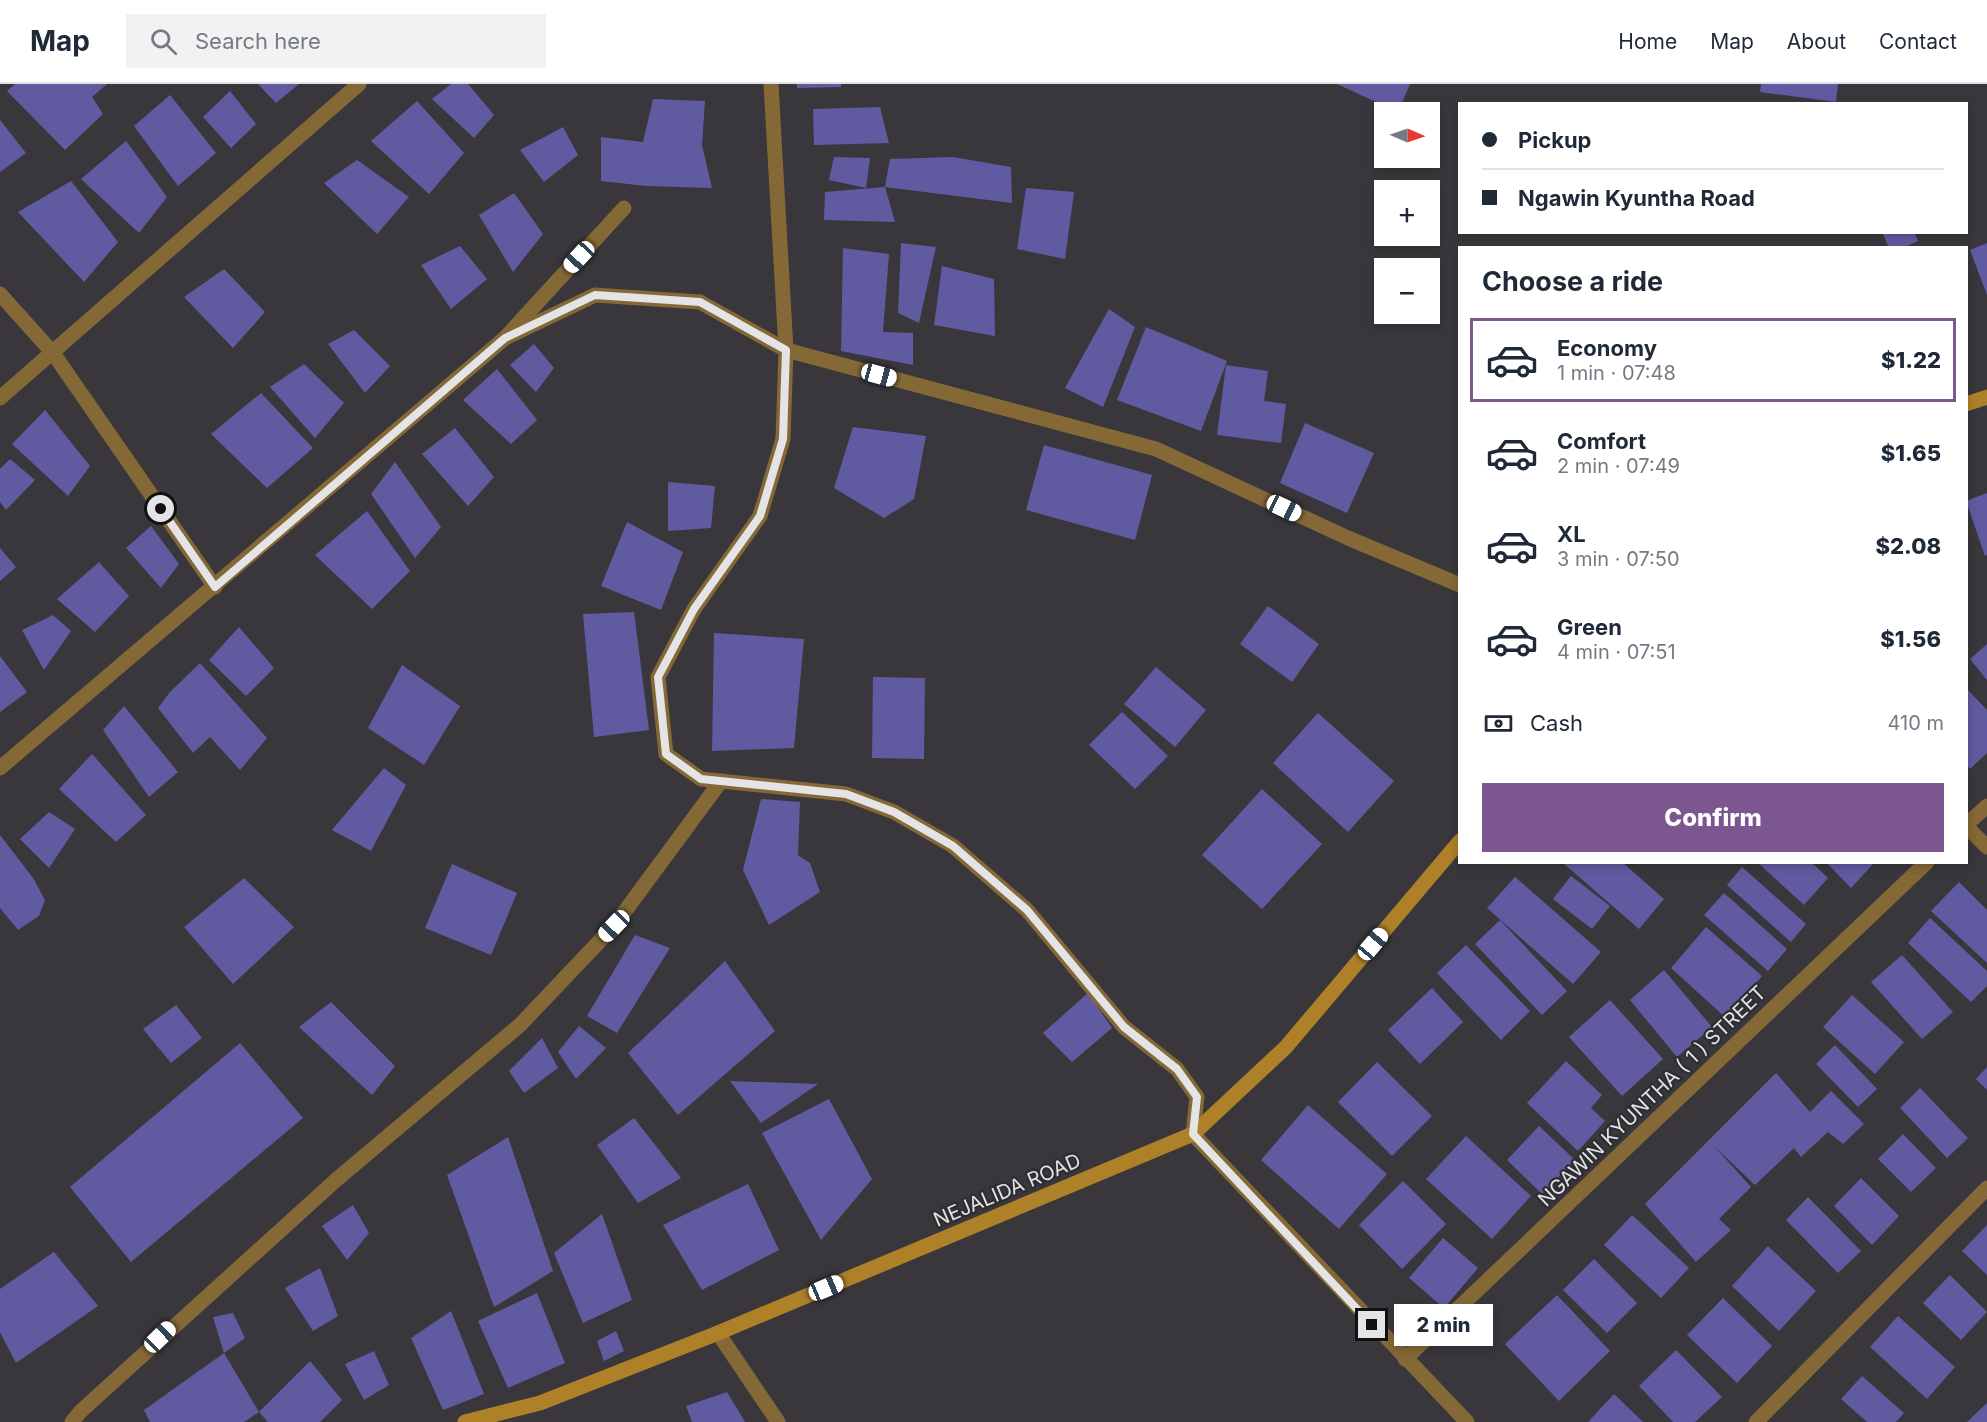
<!DOCTYPE html>
<meta charset="utf-8">
<style>
:root{--surface:#fff;--page:#f2f2f3;--text:#1f2937;--muted:#747a83;--line:#e0e1e3;--accent:#7b568f}
body{margin:0;font-family:Inter,sans-serif;background:var(--page);color:var(--text);height:100vh;display:flex;flex-direction:column;font-size:22px;white-space:nowrap}
*{box-sizing:border-box;margin:0}
p{font-size:20px;color:var(--muted)}
.icon{flex:none;width:33px;height:33px;fill:none;stroke:currentColor;stroke-width:2;stroke-linecap:round;stroke-linejoin:round}
.map{position:relative;flex:1;overflow:hidden}
.details{position:absolute;left:1458px;top:162px;width:510px;height:618px;display:flex;flex-direction:column;background:var(--surface);border-radius:0px;box-shadow:0 3px 9px #0003}
.details>*{flex:none}
.hud{position:absolute;left:1458px;top:18px;width:510px;height:132px;border-radius:0px;box-shadow:0 3px 9px #0003;display:grid;align-content:center;height:132px;padding:0 24px;background:var(--surface)}
.needle{width:39px;rotate:92deg}
.buttons{position:absolute;left:1374px;top:18px;display:grid;gap:12px}
.buttons a{display:grid;place-items:center;width:66px;height:66px;border-radius:0px;background:var(--surface);box-shadow:0 3px 9px #0003;font-size:30px}
.end{position:absolute;width:27px;height:27px;margin:-14px;border:8px solid #e4e3e6;background:#111;box-shadow:0 0 0 3px #111}
.from{border-radius:50%}
.bubble{position:absolute;height:42px;border-radius:0px;background:var(--surface);box-shadow:0 3px 9px #0003;font-size:20px;font-weight:800;line-height:42px;text-align:center}
.car{position:absolute;width:18px;height:36px;margin:-18px -9px;border-radius:8px;box-shadow:0 0 4px 2px #0007;background:linear-gradient(#fff 24%,#345 0 40%,#fff 0 76%,#345 0 86%,#fff 0)}
.hud b{display:flex;align-items:center;gap:21px;height:57px;font-size:22px}
.hud b+b{border-top:2px solid var(--line)}
.hud i{width:15px;height:15px;background:var(--text)}
ul{padding:0;list-style:none}
li{display:flex;align-items:center;gap:18px;height:84px;margin:0 12px 9px;padding:0 12px;border:3px solid transparent;border-radius:0px}
li div{flex:1}
li b{display:block;font-size:22px}
li em{font-style:normal;font-weight:800}
li.selected{border-color:var(--accent)}
li>.icon{width:54px;height:54px;stroke-width:1.5}
h2{padding:0 24px;font-size:27px;line-height:72px}
.pay{display:flex;align-items:center;gap:15px;height:66px;padding:0 24px;font-size:22px}
.pay p{margin-inline-start:auto}
.button{display:flex;gap:12px;margin-top:auto;padding:12px 24px}
.button a{flex:1;height:69px;border-radius:0px;background:var(--accent);color:#fff;font-size:24px;font-weight:800;line-height:69px;text-align:center}
header{display:flex;align-items:center;gap:36px;box-sizing:border-box;height:84px;padding:0 30px;background:var(--surface);border-bottom:2px solid var(--line)}
header strong{font-size:28px}
nav{display:flex;gap:33px;margin-inline-start:auto;font-size:21px}
.search{width:420px;height:54px;background:var(--page);display:flex;align-items:center;gap:15px;box-sizing:border-box;padding:0 21px;border-radius:0px;color:var(--muted);font-size:22px}
.map>svg:first-child{display:block}
</style>
<header>
<strong>Map</strong>
<div class="search"><svg class="icon" aria-label="search" viewBox="0 0 24 24"><circle cx="10" cy="10" r="6"/><path d="M15 15l6 6"/></svg>Search here</div>
<nav><a>Home</a><a>Map</a><a>About</a><a>Contact</a></nav>
</header>
<div class="map">
<svg width="1987" height="1338" viewBox="0 0 1987 1338">
<rect width="100%" height="100%" fill="#39373b"/>
<!-- building -->
<g fill="#605ba1">
<path d="M15 0H107L92 13 103 30 65 66 7 7Z"/>
<path d="M258 0H299L276 19Z"/>
<path d="M451 0H468L494 31 474 54 432 15Z"/>
<path d="M797 0H841V3L797 4Z"/>
<path d="M1337 0H1410L1398 28Z"/>
<path d="M1761 0H1838L1836 18 1760 8Z"/>
<path d="M230 7 256 40 231 64 203 33Z"/>
<path d="M170 11 216 69 178 102 134 42Z"/>
<path d="M653 15 705 17 702 61 712 104 646 102 601 97V53L643 58Z"/>
<path d="M417 17 464 69 429 110 371 57Z"/>
<path d="M880 23 889 59 814 61 813 25Z"/>
<path d="M0 36 26 69 0 88Z"/>
<path d="M563 43 578 71 544 98 520 66Z"/>
<path d="M126 57 167 113 139 149 81 95Z"/>
<path d="M834 73 870 74 866 104 829 96Z"/>
<path d="M953 73 1011 83 1012 119 885 103 890 75Z"/>
<path d="M357 76 409 113 377 150 324 99Z"/>
<path d="M71 97 118 158 84 198 18 128Z"/>
<path d="M885 103 895 138 824 136 825 108Z"/>
<path d="M1026 104 1074 108 1065 175 1017 165Z"/>
<path d="M514 109 543 150 513 188 479 131Z"/>
<path d="M1882 148H1914L1918 157 1903 164H1889Z"/>
<path d="M901 159 936 163 919 239 898 229Z"/>
<path d="M1987 159V211L1970 166Z"/>
<path d="M460 162 487 195 451 225 421 181Z"/>
<path d="M843 164 889 170 883 248 913 249V281L841 267Z"/>
<path d="M942 182 994 195 995 252 934 241Z"/>
<path d="M224 185 265 228 233 264 184 213Z"/>
<path d="M1109 225 1135 243 1103 323 1065 304Z"/>
<path d="M1146 243 1227 277 1201 347 1117 316Z"/>
<path d="M354 246 390 282 365 309 328 260Z"/>
<path d="M534 260 554 284 536 308 510 281Z"/>
<path d="M304 280 344 319 315 354 270 303Z"/>
<path d="M1226 281 1268 287 1264 317 1286 320 1281 359 1217 351Z"/>
<path d="M497 285 537 336 511 360 463 316Z"/>
<path d="M261 309 313 364 267 404 211 350Z"/>
<path d="M45 326 90 382 68 412 12 360Z"/>
<path d="M1305 339 1374 369 1347 429 1280 399Z"/>
<path d="M853 343 926 352 914 415 884 434 834 404Z"/>
<path d="M455 344 494 393 468 422 422 370Z"/>
<path d="M1044 361 1152 391 1135 456 1026 426Z"/>
<path d="M10 375 35 396 6 426 0 418V385Z"/>
<path d="M395 378 441 443 415 474 371 410Z"/>
<path d="M668 398 715 402 711 444 668 447Z"/>
<path d="M1987 409V471L1985 472 1966 417Z"/>
<path d="M367 427 410 487 372 525 315 471Z"/>
<path d="M627 438 683 468 661 526 601 502Z"/>
<path d="M151 442 179 480 161 504 126 464Z"/>
<path d="M0 464 16 483 0 497Z"/>
<path d="M99 478 129 512 95 548 57 515Z"/>
<path d="M1268 522 1319 560 1292 598 1240 560Z"/>
<path d="M634 528 649 646 594 653 583 530Z"/>
<path d="M53 531 71 547 44 586 22 546Z"/>
<path d="M239 543 274 584 246 612 209 576Z"/>
<path d="M714 549 804 555 794 664 712 667Z"/>
<path d="M1987 560V596L1970 575Z"/>
<path d="M0 572 27 608 0 628Z"/>
<path d="M200 579 267 654 240 686 210 653 193 669 158 624 170 608Z"/>
<path d="M402 581 460 622 424 681 368 644Z"/>
<path d="M1156 583 1206 626 1175 663 1124 620Z"/>
<path d="M873 593 925 594 924 675 872 674Z"/>
<path d="M1966 604 1987 626V669L1970 685 1966 680Z"/>
<path d="M124 622 178 688 149 713 103 646Z"/>
<path d="M1122 628 1168 672 1135 705 1089 661Z"/>
<path d="M1318 629 1394 697 1348 748 1273 679Z"/>
<path d="M92 670 146 731 116 758 59 705Z"/>
<path d="M384 684 406 701 371 767 332 746Z"/>
<path d="M1262 705 1322 760 1262 825 1202 771Z"/>
<path d="M761 715 800 718 798 771 810 779 820 808 769 841 743 786Z"/>
<path d="M49 728 75 745 49 784 20 755Z"/>
<path d="M0 751 33 794 45 816 39 832 18 846 0 824Z"/>
<path d="M1562 778H1622L1664 815 1639 845Z"/>
<path d="M1757 778H1811L1828 794 1804 821Z"/>
<path d="M1826 778H1875L1851 804Z"/>
<path d="M452 780 517 809 491 871 425 844Z"/>
<path d="M1742 783 1806 840 1791 858 1727 801Z"/>
<path d="M1571 792 1610 822 1592 845 1553 815Z"/>
<path d="M1515 793 1601 868 1573 900 1487 824Z"/>
<path d="M244 794 294 843 233 900 184 843Z"/>
<path d="M1959 798 1987 826V879L1931 827Z"/>
<path d="M1724 809 1787 865 1768 887 1704 831Z"/>
<path d="M1930 834 1987 887V902L1971 918 1908 859Z"/>
<path d="M1500 836 1567 907 1542 931 1475 860Z"/>
<path d="M1706 843 1762 892 1726 934 1671 884Z"/>
<path d="M635 851 670 864 617 949 587 932Z"/>
<path d="M1466 861 1530 927 1501 956 1437 889Z"/>
<path d="M1902 871 1953 928 1922 955 1871 898Z"/>
<path d="M725 877 775 947 678 1031 628 969Z"/>
<path d="M1664 886 1712 943 1677 973 1630 916Z"/>
<path d="M1432 904 1463 938 1420 980 1388 946Z"/>
<path d="M1088 909 1112 944 1072 978 1043 949Z"/>
<path d="M1852 911 1904 958 1875 990 1823 943Z"/>
<path d="M1610 916 1663 975 1622 1012 1569 953Z"/>
<path d="M331 918 395 982 372 1011 299 943Z"/>
<path d="M176 921 202 954 171 979 143 945Z"/>
<path d="M579 942 606 964 576 995 558 968Z"/>
<path d="M542 954 558 984 524 1009 509 987Z"/>
<path d="M240 959 303 1034 131 1178 70 1103Z"/>
<path d="M1835 961 1877 1005 1858 1023 1816 980Z"/>
<path d="M1566 977 1602 1011 1591 1024 1605 1037 1578 1067 1527 1019Z"/>
<path d="M1377 978 1432 1032 1392 1072 1338 1018Z"/>
<path d="M1987 983V1006L1976 995Z"/>
<path d="M1776 989 1810 1028 1831 1007 1864 1040 1843 1060 1828 1048 1801 1073 1794 1064 1755 1101 1714 1062 1751 1103 1719 1135 1731 1146 1696 1178 1645 1120Z"/>
<path d="M730 997 818 1000 761 1039Z"/>
<path d="M1920 1004 1968 1054 1947 1074 1900 1024Z"/>
<path d="M829 1015 872 1095 821 1156 762 1049Z"/>
<path d="M1308 1021 1387 1090 1339 1145 1261 1076Z"/>
<path d="M634 1034 681 1094 638 1119 597 1061Z"/>
<path d="M1539 1042 1575 1076 1542 1110 1507 1076Z"/>
<path d="M1903 1050 1936 1084 1911 1108 1878 1075Z"/>
<path d="M1466 1052 1531 1112 1492 1155 1426 1095Z"/>
<path d="M508 1053 553 1187 494 1223 447 1091Z"/>
<path d="M1861 1094 1899 1132 1872 1161 1834 1122Z"/>
<path d="M1403 1097 1446 1140 1402 1185 1359 1141Z"/>
<path d="M748 1100 779 1166 702 1206 663 1141Z"/>
<path d="M1808 1113 1861 1167 1838 1189 1786 1136Z"/>
<path d="M353 1121 369 1149 347 1176 322 1142Z"/>
<path d="M602 1130 632 1216 583 1239 554 1169Z"/>
<path d="M1632 1131 1689 1184 1661 1214 1604 1161Z"/>
<path d="M1987 1141V1191L1962 1167Z"/>
<path d="M1443 1154 1478 1184 1444 1224 1409 1194Z"/>
<path d="M1768 1162 1816 1207 1779 1247 1732 1202Z"/>
<path d="M54 1168 98 1222 16 1279 0 1248V1205Z"/>
<path d="M1594 1175 1637 1219 1607 1249 1563 1206Z"/>
<path d="M320 1184 338 1232 313 1247 285 1204Z"/>
<path d="M1950 1191 1987 1228 1961 1256 1923 1219Z"/>
<path d="M537 1209 565 1279 508 1304 478 1237Z"/>
<path d="M1557 1211 1610 1267 1559 1317 1505 1260Z"/>
<path d="M1723 1214 1772 1262 1737 1299 1687 1251Z"/>
<path d="M451 1227 484 1310 443 1326 411 1254Z"/>
<path d="M233 1229 245 1254 224 1269 213 1233Z"/>
<path d="M1898 1232 1955 1283 1927 1315 1870 1263Z"/>
<path d="M616 1247 624 1267 604 1277 597 1257Z"/>
<path d="M1676 1266 1722 1313 1695 1338H1673L1639 1302Z"/>
<path d="M374 1267 389 1301 364 1316 345 1280Z"/>
<path d="M224 1269 259 1328 310 1277 342 1316 320 1338H268L259 1328 244 1338H150L144 1326Z"/>
<path d="M1862 1292 1904 1329 1896 1338H1867L1841 1315Z"/>
<path d="M727 1308 745 1338H692L686 1322Z"/>
<path d="M1614 1310 1643 1338H1588Z"/>
<path d="M1987 1319V1338H1967Z"/>
</g>
<g fill="none" stroke-linecap="round" stroke-linejoin="round">
<!-- street -->
<g stroke="#846836" stroke-width="15">
<path d="M771 0 786 266 783 355 760 432 694 525 658 593 666 670 701 695 846 710 894 728 953 762 1027 826 1124 943 1177 985 1197 1013 1193 1050 1467 1338"/>
<path d="M0 210 53 269 215 503"/>
<path d="M505 254 595 211 700 218 786 266 1156 365 1348 454 1460 501"/>
<path d="M0 314 359 0"/>
<path d="M0 684 505 254 624 124"/>
<path d="M1966 741 1987 722"/>
<path d="M1966 742 1987 763"/>
<path d="M718 1249 778 1338"/>
<path d="M1405 1275 1927 778"/>
<path d="M72 1338 81 1327 336 1096 520 941 614 842 721 697"/>
<path d="M1756 1338 1987 1104"/>
</g>
<!-- secondary -->
<g stroke="#ae8128" stroke-width="15">
<path d="M1966 320 1987 313"/>
<path d="M465 1338 540 1319 718 1249 1193 1050 1286 963 1460 757"/>
</g>
</g>
<g fill="none" stroke-linecap="round" stroke-linejoin="round">
<!-- route -->
<path stroke="#e4e3e6" stroke-width="8" d="M161 425 215 503 505 254 595 211 700 218 786 266 783 355 760 432 694 525 658 593 666 670 701 695 846 710 894 728 953 762 1027 826 1124 943 1177 985 1197 1013 1193 1050 1372 1241"/>
</g>
<g text-anchor="middle" dominant-baseline="central" stroke-width="4.5" stroke-linejoin="round" paint-order="stroke">
<!-- street labels -->
<g font-size="20" fill="#e4e3e6" stroke="#2e2d31">
<text transform="translate(1652 1012) rotate(-44)">NGAWIN KYUNTHA ( 1 ) STREET</text>
<text transform="translate(1007 1106) rotate(-23)">NEJALIDA ROAD</text>
</g>
</g>
</svg>
<div class="buttons">
<a><svg class="needle" viewBox="-14 -14 28 28"><path d="M0-13l5 13h-10z" fill="#e53935"/><path d="M0 13l5-13h-10z" fill="#747a83"/></svg></a>
<a>+</a>
<a>−</a>
</div>
<i class="end from" style="left:161px;top:425px"></i>
<i class="end" style="left:1372px;top:1241px"></i>
<div class="bubble" style="left:1394px;top:1220px;width:99px">2 min</div>
<i class="car" style="left:579px;top:173px;rotate:223deg"></i>
<i class="car" style="left:879px;top:291px;rotate:105deg"></i>
<i class="car" style="left:1284px;top:424px;rotate:115deg"></i>
<i class="car" style="left:614px;top:842px;rotate:224deg"></i>
<i class="car" style="left:1373px;top:860px;rotate:40deg"></i>
<i class="car" style="left:826px;top:1204px;rotate:67deg"></i>
<i class="car" style="left:160px;top:1253px;rotate:46deg"></i>
<div class="hud">
<b><i class="from"></i>Pickup</b>
<b><i></i>Ngawin Kyuntha Road</b>
</div>
<section class="details">
<h2>Choose a ride</h2>
<ul>
<li class="selected"><svg class="icon" aria-label="car" viewBox="0 0 24 24"><path d="M5 17H2v-5l4-1 3-4h7l3 4 3 1v5h-3M9 17h6M6 11h13"/><circle cx="7" cy="17" r="2"/><circle cx="17" cy="17" r="2"/></svg><div><b>Economy</b><p>1 min · 07:48</p></div><em>$1.22</em></li>
<li><svg class="icon" aria-label="car" viewBox="0 0 24 24"><path d="M5 17H2v-5l4-1 3-4h7l3 4 3 1v5h-3M9 17h6M6 11h13"/><circle cx="7" cy="17" r="2"/><circle cx="17" cy="17" r="2"/></svg><div><b>Comfort</b><p>2 min · 07:49</p></div><em>$1.65</em></li>
<li><svg class="icon" aria-label="car" viewBox="0 0 24 24"><path d="M5 17H2v-5l4-1 3-4h7l3 4 3 1v5h-3M9 17h6M6 11h13"/><circle cx="7" cy="17" r="2"/><circle cx="17" cy="17" r="2"/></svg><div><b>XL</b><p>3 min · 07:50</p></div><em>$2.08</em></li>
<li><svg class="icon" aria-label="car" viewBox="0 0 24 24"><path d="M5 17H2v-5l4-1 3-4h7l3 4 3 1v5h-3M9 17h6M6 11h13"/><circle cx="7" cy="17" r="2"/><circle cx="17" cy="17" r="2"/></svg><div><b>Green</b><p>4 min · 07:51</p></div><em>$1.56</em></li>
</ul>
<div class="pay"><svg class="icon" aria-label="cash" viewBox="0 0 24 24"><path d="M3 7h18v10H3z"/><circle cx="12" cy="12" r="2"/></svg>Cash<p>410 m</p></div>
<div class="button"><a>Confirm</a></div>
</section>
</div>
